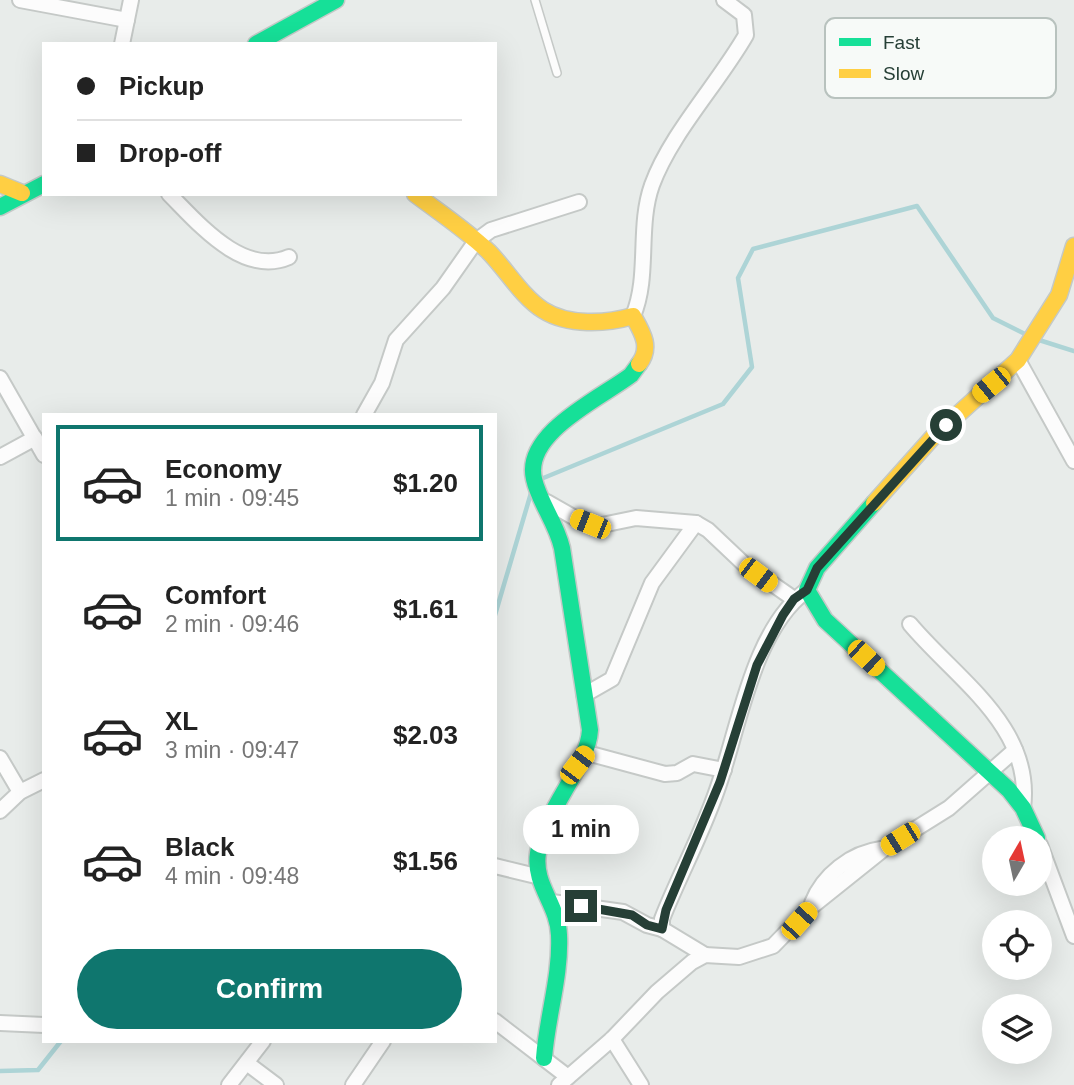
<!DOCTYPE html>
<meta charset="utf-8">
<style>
:root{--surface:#fff;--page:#f2f2f2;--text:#222;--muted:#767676;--line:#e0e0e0;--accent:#0f766e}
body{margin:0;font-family:Arial,sans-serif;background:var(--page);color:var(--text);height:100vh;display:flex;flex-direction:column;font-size:26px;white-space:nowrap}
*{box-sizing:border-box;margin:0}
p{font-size:23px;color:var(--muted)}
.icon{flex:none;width:38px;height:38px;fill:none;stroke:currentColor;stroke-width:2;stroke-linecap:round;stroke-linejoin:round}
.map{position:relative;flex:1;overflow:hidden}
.side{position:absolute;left:42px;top:413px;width:455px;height:630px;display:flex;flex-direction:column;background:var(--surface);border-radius:0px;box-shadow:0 7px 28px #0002}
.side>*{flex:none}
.hud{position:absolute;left:42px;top:42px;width:455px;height:154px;border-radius:0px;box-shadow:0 7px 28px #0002;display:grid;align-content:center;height:154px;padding:0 35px;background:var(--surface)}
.needle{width:46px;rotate:9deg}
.controls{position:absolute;left:982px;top:826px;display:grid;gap:14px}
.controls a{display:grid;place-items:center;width:70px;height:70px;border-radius:50%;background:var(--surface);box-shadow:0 7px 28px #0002;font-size:35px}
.end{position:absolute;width:32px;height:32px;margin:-16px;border:9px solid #263f36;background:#fff;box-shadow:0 0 0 4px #fff}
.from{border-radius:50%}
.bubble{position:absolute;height:49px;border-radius:24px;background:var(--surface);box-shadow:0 7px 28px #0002;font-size:23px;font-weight:700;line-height:49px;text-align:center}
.car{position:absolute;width:21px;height:42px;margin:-21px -10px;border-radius:9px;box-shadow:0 0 5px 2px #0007;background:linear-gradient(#f5c518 24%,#345 0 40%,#f5c518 0 76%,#345 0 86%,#f5c518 0)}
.hud b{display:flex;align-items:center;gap:24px;height:66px;font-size:26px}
.hud b+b{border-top:2px solid var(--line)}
.hud i{width:18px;height:18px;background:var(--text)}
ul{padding:12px 0 0;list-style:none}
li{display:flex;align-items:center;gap:21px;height:116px;margin:0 14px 10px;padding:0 21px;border:4px solid transparent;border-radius:0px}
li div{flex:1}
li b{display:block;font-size:26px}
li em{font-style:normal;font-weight:700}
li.on{border-color:var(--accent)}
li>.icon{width:63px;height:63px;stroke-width:1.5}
.button{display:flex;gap:14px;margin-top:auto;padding:14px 35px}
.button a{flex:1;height:80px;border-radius:42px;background:var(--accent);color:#fff;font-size:28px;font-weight:700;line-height:80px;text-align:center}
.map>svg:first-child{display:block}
</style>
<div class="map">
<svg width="1074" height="1085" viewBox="0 0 1074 1085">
<rect width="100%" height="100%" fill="#e8ecea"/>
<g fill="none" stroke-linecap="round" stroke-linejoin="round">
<!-- stream -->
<g stroke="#add4d6" stroke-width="4.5">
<path d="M1039 340 1074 351"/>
<path d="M541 479 723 404 752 367 738 278 753 249 917 206 993 318 1027 335"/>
<path d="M495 615 531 493"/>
<path d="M0 1071 38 1070 61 1041"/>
</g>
<defs>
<path id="lane" d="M535 0 557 73"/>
<g id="street">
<path d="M20 0 127 20"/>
<path d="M122 44 131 0"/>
<path d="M169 194C199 224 243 277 289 257"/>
<path d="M633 316C650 276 637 227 652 185 671 133 718 84 746 35L744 15 724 0"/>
<path d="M1018 360 1074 461"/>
<path d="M0 378 44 455"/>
<path d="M364 415 382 383 396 340 443 288 476 241 491 230 579 202"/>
<path d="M0 457 35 438"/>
<path d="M547 502 575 518 597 526 636 518 696 523 708 530 745 565 794 599"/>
<path d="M910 624C956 679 1034 727 1023 808"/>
<path d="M584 695 612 679 652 583 696 523"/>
<path d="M587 753 665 774 677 773 693 764 724 770"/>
<path d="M0 758 20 792"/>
<path d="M0 811 20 792 44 780"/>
<path d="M1040 845 1074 936"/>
<path d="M495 866 536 876"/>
<path d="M552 902 623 912 647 925 662 929"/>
<path d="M812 903C823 875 851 853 881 849"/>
<path d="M705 955 662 929V919C680 873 705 829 720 781 740 722 754 629 807 590"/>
<path d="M495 1021 568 1077"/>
<path d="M0 1023 44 1025"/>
<path d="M612 1039 641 1085"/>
<path d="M248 1064 276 1085"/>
<path d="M229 1085 263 1041"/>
<path d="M353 1085 383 1041"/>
<path d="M559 1085 612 1039 657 992 692 962 705 955 739 957 773 946 810 908 885 848 949 808 1015 750"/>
</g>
<g id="fast">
<path d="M256 44 336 0"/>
<path d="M0 207 44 184"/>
<path d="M874 503 817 568 807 590 825 620 1009 790 1023 808 1037 838"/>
<path d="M544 1058C547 1017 561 976 559 935 558 904 533 885 538 853 545 808 588 767 590 730L562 548C556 522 539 502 534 479 523 433 601 398 631 375L639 364"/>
</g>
<g id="slow">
<path d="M0 184 22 193"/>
<path d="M415 194C439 212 466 230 488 251 506 269 522 297 543 310 568 326 606 324 633 316 642 332 652 347 639 364"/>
<path d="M874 503 932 438 1018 360 1059 295 1074 246"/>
</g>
</defs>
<!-- lane casing -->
<use href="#lane" stroke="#c5c9c7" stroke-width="10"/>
<!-- street casing -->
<use href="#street" stroke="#c5c9c7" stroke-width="18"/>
<!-- fast casing -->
<use href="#fast" stroke="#c4c9c7" stroke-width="19"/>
<!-- slow casing -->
<use href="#slow" stroke="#c4c9c7" stroke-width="19"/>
<!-- lane -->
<use href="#lane" stroke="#fcfcfc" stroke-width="7"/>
<!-- street -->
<use href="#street" stroke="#fcfcfc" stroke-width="14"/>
<!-- fast -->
<use href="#fast" stroke="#16e098" stroke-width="16"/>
<!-- slow -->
<use href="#slow" stroke="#ffcf43" stroke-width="16"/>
</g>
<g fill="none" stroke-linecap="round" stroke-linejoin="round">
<!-- route -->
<path stroke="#263f36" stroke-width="9" d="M581 906 632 915 647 925 662 929 666 910 720 782 757 665 783 615 794 599 807 590 817 568 946 425"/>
</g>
<!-- legend -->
<rect x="825" y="18" width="231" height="80" rx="10" fill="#f7faf8" stroke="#b8c2be" stroke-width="2"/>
<rect x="839" y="38" width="32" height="8" fill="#16e098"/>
<rect x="839" y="69" width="32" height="9" fill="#ffcf43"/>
<g font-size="19" fill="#263f36">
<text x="883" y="49">Fast</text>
<text x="883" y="80">Slow</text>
</g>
</svg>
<div class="controls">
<a><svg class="needle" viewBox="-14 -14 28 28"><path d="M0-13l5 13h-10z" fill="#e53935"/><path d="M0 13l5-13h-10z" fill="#767676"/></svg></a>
<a><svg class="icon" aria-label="locate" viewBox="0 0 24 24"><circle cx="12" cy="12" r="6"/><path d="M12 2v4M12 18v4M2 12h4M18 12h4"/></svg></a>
<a><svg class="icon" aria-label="layers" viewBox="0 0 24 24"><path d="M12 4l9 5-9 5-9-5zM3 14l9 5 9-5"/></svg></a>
</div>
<i class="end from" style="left:946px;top:425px"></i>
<i class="end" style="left:581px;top:906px"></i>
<div class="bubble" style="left:523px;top:805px;width:116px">1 min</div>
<i class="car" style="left:991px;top:385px;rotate:231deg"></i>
<i class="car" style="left:590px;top:524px;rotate:292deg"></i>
<i class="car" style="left:758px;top:575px;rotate:127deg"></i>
<i class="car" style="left:866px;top:658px;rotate:133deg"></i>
<i class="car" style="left:577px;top:765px;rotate:37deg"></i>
<i class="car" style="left:900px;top:839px;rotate:238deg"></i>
<i class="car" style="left:799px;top:921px;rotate:42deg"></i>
<div class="hud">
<b><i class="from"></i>Pickup</b>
<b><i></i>Drop-off</b>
</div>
<section class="side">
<ul>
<li class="on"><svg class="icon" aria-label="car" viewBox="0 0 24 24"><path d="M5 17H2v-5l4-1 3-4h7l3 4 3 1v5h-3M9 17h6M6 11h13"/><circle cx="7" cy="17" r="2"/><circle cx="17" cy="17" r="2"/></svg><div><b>Economy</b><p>1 min · 09:45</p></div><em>$1.20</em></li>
<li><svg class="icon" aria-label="car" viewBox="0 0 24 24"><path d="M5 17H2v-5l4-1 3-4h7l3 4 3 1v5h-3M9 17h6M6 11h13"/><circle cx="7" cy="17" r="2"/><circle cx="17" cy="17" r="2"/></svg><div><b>Comfort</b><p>2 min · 09:46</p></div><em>$1.61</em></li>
<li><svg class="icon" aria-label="car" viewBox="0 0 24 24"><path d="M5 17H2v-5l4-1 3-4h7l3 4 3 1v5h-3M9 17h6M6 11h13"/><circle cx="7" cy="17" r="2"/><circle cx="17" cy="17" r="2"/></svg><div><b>XL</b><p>3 min · 09:47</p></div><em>$2.03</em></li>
<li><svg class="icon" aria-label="car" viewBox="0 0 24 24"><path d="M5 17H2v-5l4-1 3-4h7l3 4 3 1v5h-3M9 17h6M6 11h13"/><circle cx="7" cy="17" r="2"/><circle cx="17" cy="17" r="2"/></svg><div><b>Black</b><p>4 min · 09:48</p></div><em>$1.56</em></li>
</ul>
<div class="button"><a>Confirm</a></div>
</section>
</div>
